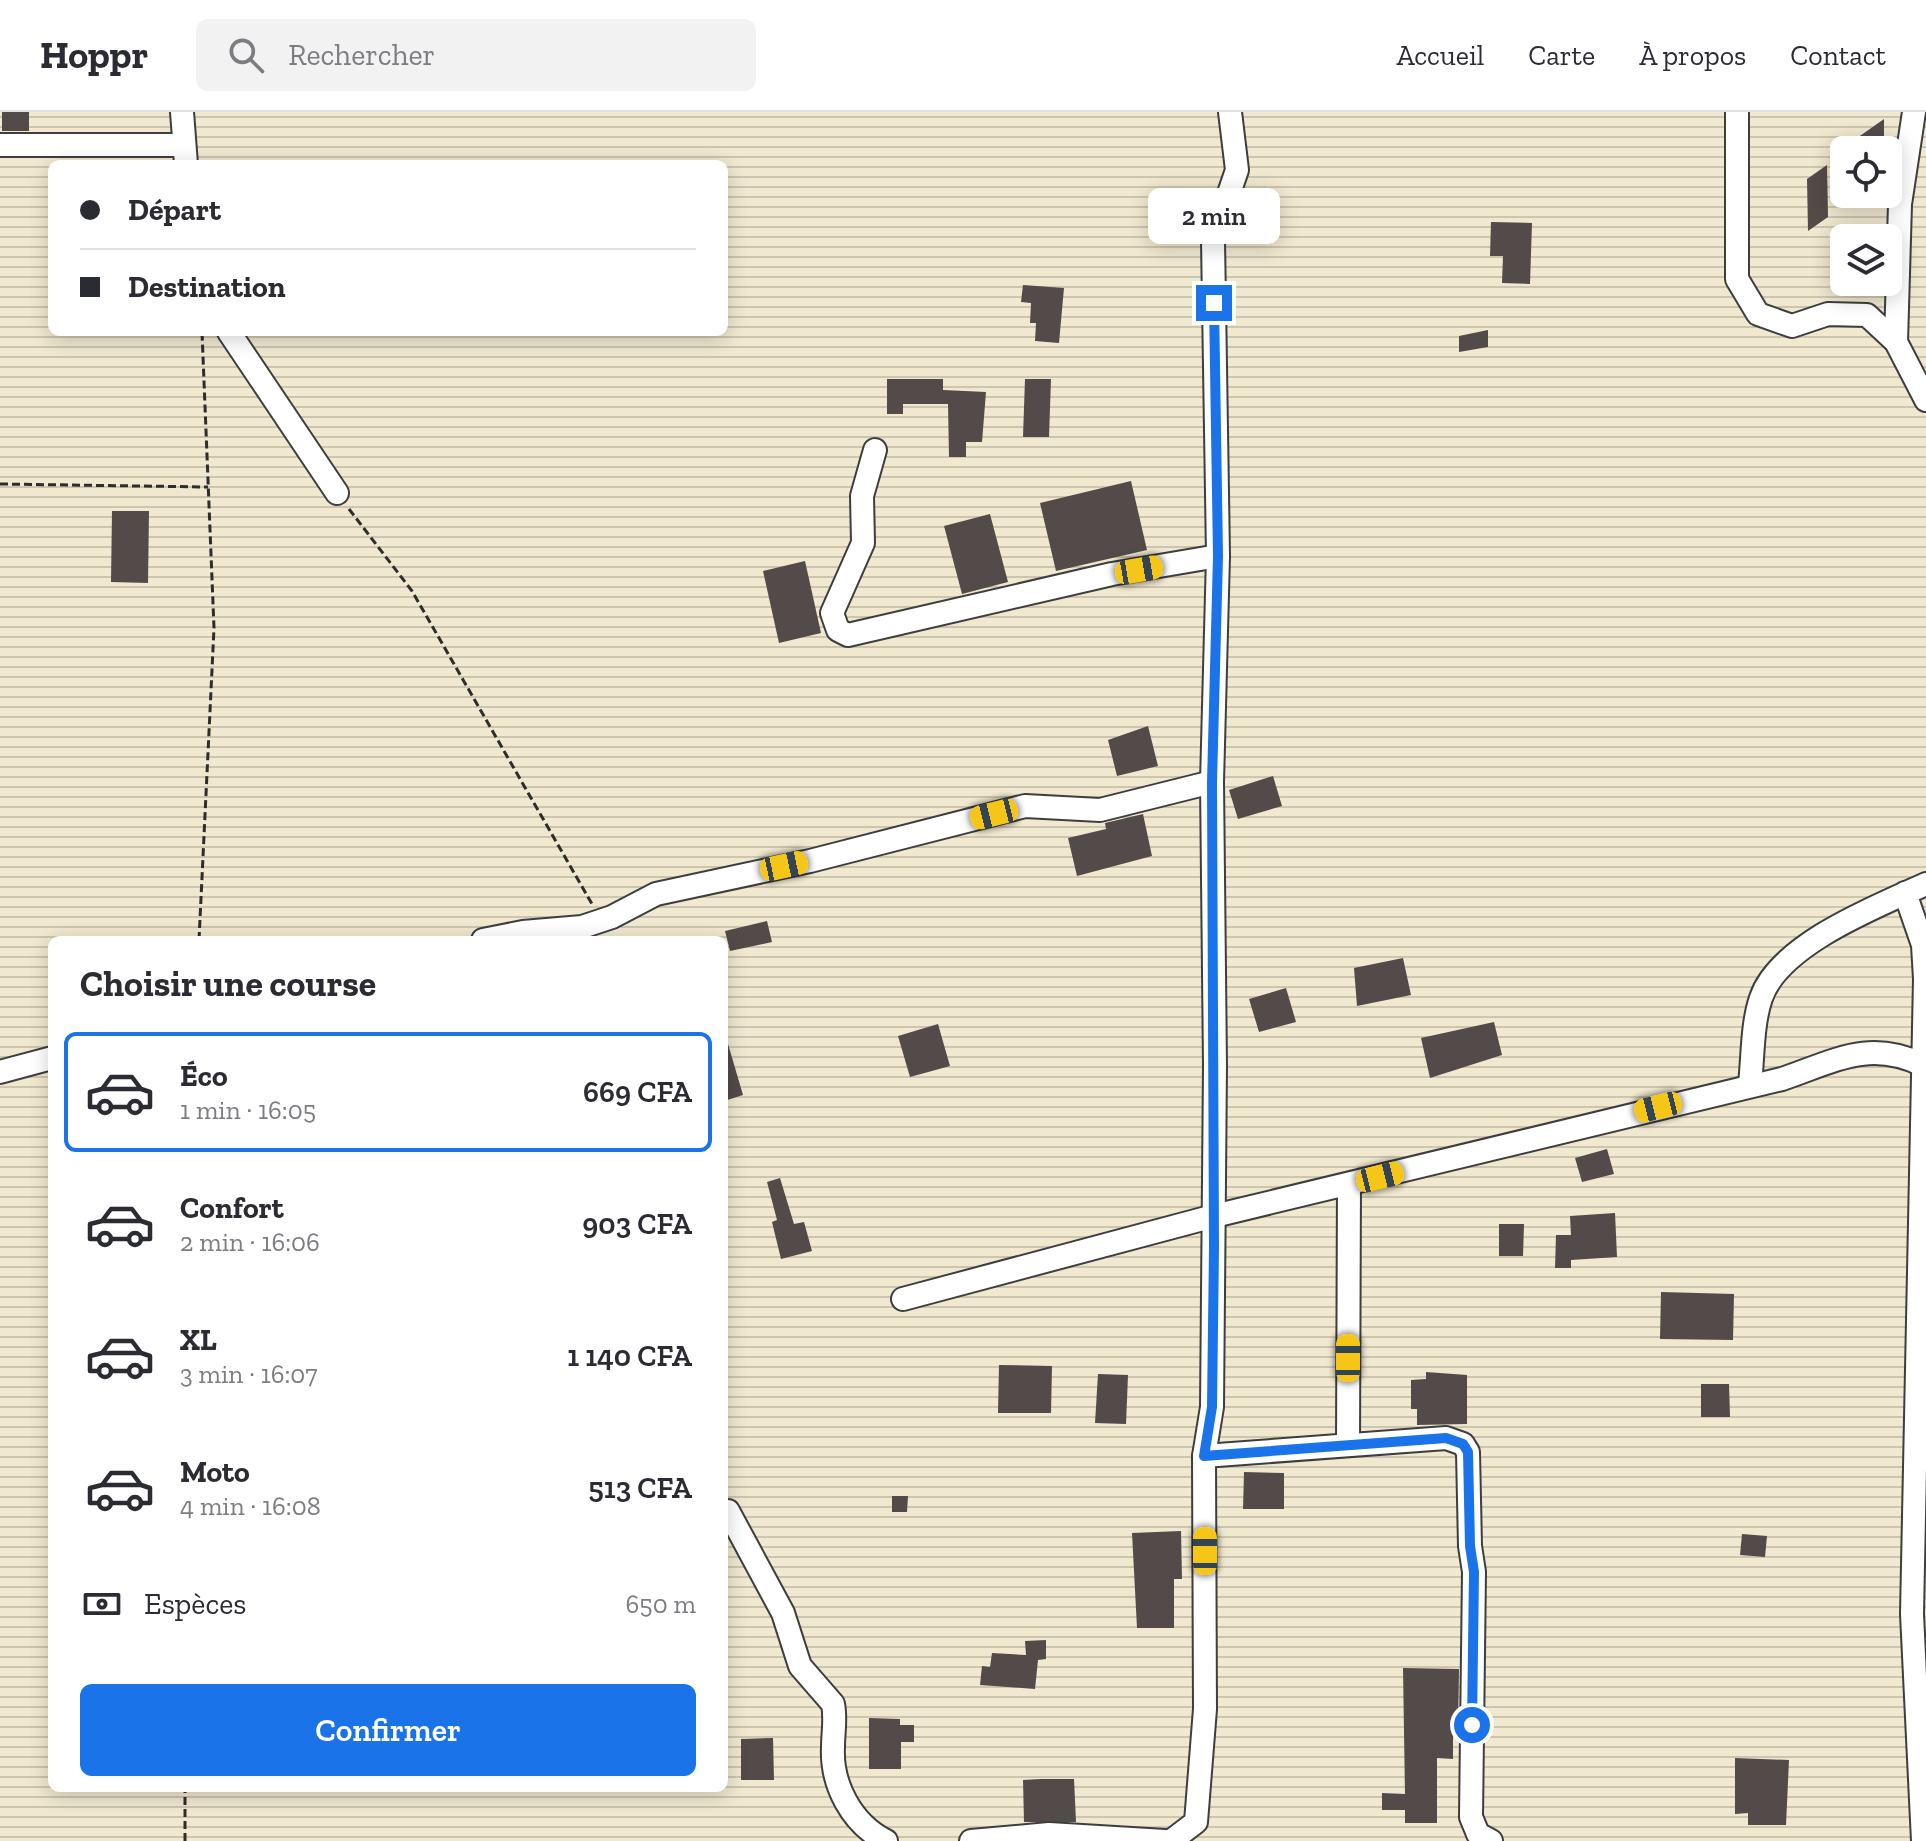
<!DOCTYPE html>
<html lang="fr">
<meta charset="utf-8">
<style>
:root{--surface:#fff;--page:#f2f2f3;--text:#2b2b33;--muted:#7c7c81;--line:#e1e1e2;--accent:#1a73e8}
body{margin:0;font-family:"Zilla Slab",serif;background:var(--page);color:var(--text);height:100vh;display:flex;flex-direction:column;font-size:30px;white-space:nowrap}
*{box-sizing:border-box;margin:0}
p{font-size:26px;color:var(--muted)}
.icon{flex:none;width:44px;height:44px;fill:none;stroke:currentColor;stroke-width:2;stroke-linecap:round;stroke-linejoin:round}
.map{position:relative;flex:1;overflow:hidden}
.sheet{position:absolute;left:48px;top:824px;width:680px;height:856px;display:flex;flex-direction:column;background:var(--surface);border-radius:12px;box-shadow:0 4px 20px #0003}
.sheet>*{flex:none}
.hud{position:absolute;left:48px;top:48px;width:680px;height:176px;border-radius:12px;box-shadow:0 4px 20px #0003;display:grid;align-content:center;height:176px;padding:0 32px;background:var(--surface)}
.buttons{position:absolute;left:1830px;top:24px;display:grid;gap:16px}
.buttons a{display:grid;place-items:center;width:72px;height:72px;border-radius:12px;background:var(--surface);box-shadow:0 4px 20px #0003;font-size:40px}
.end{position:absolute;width:36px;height:36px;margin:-18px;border:10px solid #1a73e8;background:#fff;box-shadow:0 0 0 4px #fff}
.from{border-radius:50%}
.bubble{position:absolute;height:56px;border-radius:12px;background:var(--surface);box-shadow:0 4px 20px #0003;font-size:26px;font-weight:600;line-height:56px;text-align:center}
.car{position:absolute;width:24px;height:48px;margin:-24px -12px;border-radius:10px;box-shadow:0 0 6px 2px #0007;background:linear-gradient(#f5c518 24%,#345 0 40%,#f5c518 0 76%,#345 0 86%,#f5c518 0)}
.hud b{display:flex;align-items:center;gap:28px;height:76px;font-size:30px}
.hud b+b{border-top:2px solid var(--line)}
.hud i{width:20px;height:20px;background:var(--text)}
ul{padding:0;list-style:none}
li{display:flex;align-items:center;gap:24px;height:120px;margin:0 16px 12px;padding:0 16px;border:4px solid transparent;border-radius:12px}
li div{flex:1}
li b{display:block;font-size:30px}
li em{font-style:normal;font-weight:600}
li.selected{border-color:var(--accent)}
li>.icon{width:72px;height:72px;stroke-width:1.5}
h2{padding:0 32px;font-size:36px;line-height:96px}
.pay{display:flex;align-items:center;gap:20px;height:88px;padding:0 32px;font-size:30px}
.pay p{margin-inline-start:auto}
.cta{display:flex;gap:16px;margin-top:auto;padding:16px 32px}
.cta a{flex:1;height:92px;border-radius:12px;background:var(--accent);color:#fff;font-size:32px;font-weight:600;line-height:92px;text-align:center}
header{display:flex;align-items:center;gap:48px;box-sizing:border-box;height:112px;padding:0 40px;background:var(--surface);border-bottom:2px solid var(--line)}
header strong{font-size:38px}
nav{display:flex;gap:44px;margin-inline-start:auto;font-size:28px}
.search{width:560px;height:72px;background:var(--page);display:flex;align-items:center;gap:20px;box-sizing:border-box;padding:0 28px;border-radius:12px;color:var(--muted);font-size:30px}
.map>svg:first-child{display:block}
</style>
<header>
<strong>Hoppr</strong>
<div class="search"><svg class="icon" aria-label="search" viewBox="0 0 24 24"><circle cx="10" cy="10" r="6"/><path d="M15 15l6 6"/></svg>Rechercher</div>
<nav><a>Accueil</a><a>Carte</a><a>À propos</a><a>Contact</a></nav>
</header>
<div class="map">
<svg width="1926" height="1729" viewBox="0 0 1926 1729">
<defs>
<pattern id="farmland-rules" width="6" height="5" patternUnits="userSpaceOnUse" patternTransform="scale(2)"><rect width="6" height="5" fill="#f0e8cf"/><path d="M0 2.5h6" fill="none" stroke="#ccc6b0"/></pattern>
</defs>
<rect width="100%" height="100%" fill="#fdf7ec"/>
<!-- farmland -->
<path fill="url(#farmland-rules)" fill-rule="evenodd" d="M0 0H1926V1729H0ZM1844 38H1888V82H1844ZM52 52H724V220H52ZM1844 126H1888V170H1844ZM52 828H724V1676H52Z"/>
<!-- building -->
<g fill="#534b49">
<rect x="2" y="0" width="27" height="19"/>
<path d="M1884 7V38H1857V26Z"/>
<path d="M1827 53 1828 105 1808 119 1807 67Z"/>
<path d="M1491 110 1532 111 1530 172 1502 171 1503 144H1490Z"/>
<path d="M1023 173 1064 176 1059 231 1035 229 1036 211H1030L1031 191 1021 190Z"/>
<path d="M1488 218V235L1459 240V224Z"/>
<path d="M887 267H943V278L986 280 982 330H966V345H949L948 292H903V302H887Z"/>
<path d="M1025 267H1051L1049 325H1023Z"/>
<path d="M1131 369 1147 438 1056 459 1040 391Z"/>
<path d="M112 399H149L148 471 111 470Z"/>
<path d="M990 402 1008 470 962 482 944 414Z"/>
<path d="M805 449 821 521 779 531 763 459Z"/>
<path d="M1148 614 1158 654 1117 664 1108 628Z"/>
<path d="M1273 664 1282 694 1238 707 1229 678Z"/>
<path d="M1143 702 1152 744 1077 764 1068 726 1106 717 1105 711Z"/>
<path d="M767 809 772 830 730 839 725 819Z"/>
<path d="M1403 846 1411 883 1357 894 1354 856Z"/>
<path d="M1286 876 1296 910 1259 920 1249 887Z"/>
<path d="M1494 910 1502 943 1430 966 1421 926Z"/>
<path d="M938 912 950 954 910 965 898 924Z"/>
<path d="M724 932H728L743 983 724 989Z"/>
<path d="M1607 1037 1614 1062 1582 1070 1575 1046Z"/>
<path d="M780 1066 794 1112 804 1110 812 1139 781 1147 772 1110 777 1108 767 1070Z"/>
<path d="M1615 1101 1617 1145 1571 1148V1156H1555L1556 1123H1571L1570 1104Z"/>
<path d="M1499 1112H1524L1523 1144H1499Z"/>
<path d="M1661 1180 1734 1182 1733 1228 1660 1227Z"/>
<path d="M999 1253 1052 1254 1051 1301H998Z"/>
<path d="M1426 1260 1467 1263V1312L1417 1313V1297H1411V1268L1426 1267Z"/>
<path d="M1098 1262 1128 1263 1126 1312 1095 1311Z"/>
<path d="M1701 1272H1729L1730 1305H1701Z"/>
<path d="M1244 1360 1284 1361V1397H1243Z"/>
<path d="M892 1384H908L907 1400H892Z"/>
<path d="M1181 1419 1182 1467H1174V1516H1137L1132 1421Z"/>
<path d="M1742 1422 1767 1424 1765 1445 1740 1443Z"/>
<path d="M1046 1528V1547L1038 1548 1035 1577 980 1573 982 1554 990 1555 992 1541 1026 1543 1025 1529Z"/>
<path d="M1403 1556 1459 1557 1458 1619 1453 1618V1647L1437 1646V1711H1405V1698H1382V1681L1405 1682Z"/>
<path d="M869 1606 900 1607V1613H914V1630H901V1657H869Z"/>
<path d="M773 1626 774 1668H741V1627Z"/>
<path d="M1735 1646 1789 1648 1786 1713H1748V1701L1735 1702Z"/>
<path d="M1041 1667H1074L1076 1710H1024L1023 1668Z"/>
</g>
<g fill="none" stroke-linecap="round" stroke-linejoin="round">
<defs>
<g id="minor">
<path d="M182 0 186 52"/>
<path d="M1737 0V167L1758 202 1792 214 1828 202 1867 203 1896 230 1926 288"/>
<path d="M0 33H183"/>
<path d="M229 220 337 381"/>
<path d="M1896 230 1900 92 1914 0"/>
<path d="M875 338 862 384 863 431 832 501 838 518 848 523 1112 462 1218 444"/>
<path d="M1905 781 1923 833 1925 867 1912 1502 1923 1729"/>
<path d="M483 828 523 820 582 815 612 805 656 782 810 749 1025 694 1100 698 1212 670"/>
<path d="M0 960 52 946"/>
<path d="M1750 972C1753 945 1752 912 1761 886 1779 832 1878 794 1926 772"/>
<path d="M903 1187 1214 1104 1782 967C1835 949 1869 927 1923 953"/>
<path d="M1348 1333 1349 1072"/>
<path d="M1204 1344 1446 1326 1463 1332 1468 1340 1470 1434 1474 1460 1471 1705 1478 1722 1491 1729"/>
<path d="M728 1399 783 1501 800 1554 833 1592C836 1607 833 1620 833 1635 831 1673 852 1712 886 1729"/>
<path d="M971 1729 1049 1722 1165 1729"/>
<path d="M1171 1729 1196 1710 1205 1597 1204 1344 1212 1295 1215 954 1212 670 1218 444 1213 128 1237 58 1230 0"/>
</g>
</defs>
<!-- minor casing -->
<use href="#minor" stroke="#3e3e3e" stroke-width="26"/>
<!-- path -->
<g stroke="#2d2d2d" stroke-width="3" stroke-dasharray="8 4" stroke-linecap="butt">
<path d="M0 372 208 375"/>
<path d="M349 397 412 479 592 792"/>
<path d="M199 828 214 516 202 220"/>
<path d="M185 1729V1676"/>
</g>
<!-- minor -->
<use href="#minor" stroke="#fff" stroke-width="22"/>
</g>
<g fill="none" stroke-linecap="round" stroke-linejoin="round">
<!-- route -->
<path stroke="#1a73e8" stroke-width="10" d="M1214 191 1218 444 1212 670 1214 1135 1212 1295 1204 1344 1446 1326 1463 1332 1468 1340 1470 1434 1474 1460 1472 1613"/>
</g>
</svg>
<div class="buttons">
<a><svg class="icon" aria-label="locate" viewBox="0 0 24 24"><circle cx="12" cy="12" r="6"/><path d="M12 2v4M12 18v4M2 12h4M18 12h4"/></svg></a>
<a><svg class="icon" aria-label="layers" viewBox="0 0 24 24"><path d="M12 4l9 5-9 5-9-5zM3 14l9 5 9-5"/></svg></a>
</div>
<i class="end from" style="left:1472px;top:1613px"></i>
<i class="end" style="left:1214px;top:191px"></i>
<div class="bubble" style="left:1148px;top:76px;width:132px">2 min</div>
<i class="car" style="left:1139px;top:458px;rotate:80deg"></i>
<i class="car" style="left:994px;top:702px;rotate:256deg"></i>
<i class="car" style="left:784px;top:754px;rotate:78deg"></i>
<i class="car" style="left:1658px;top:995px;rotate:256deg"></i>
<i class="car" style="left:1380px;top:1065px;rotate:76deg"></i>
<i class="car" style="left:1348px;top:1246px;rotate:0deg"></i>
<i class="car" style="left:1205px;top:1439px;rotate:0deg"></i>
<div class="hud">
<b><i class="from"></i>Départ</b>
<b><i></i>Destination</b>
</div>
<section class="sheet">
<h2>Choisir une course</h2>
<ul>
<li class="selected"><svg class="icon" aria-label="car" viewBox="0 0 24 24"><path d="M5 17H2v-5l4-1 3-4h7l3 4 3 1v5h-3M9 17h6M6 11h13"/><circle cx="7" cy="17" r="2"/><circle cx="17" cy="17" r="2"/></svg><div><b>Éco</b><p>1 min · 16:05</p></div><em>669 CFA</em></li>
<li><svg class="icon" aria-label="car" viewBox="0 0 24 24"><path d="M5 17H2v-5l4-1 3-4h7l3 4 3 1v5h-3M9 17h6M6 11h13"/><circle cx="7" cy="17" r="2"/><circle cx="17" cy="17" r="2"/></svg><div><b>Confort</b><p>2 min · 16:06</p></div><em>903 CFA</em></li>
<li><svg class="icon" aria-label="car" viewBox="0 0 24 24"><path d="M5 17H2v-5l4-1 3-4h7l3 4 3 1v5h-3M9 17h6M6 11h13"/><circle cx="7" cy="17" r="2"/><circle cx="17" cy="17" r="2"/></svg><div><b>XL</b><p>3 min · 16:07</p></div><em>1 140 CFA</em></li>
<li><svg class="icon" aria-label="car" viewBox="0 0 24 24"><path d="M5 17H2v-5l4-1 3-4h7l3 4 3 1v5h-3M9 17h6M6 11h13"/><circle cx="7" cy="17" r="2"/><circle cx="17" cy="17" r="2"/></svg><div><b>Moto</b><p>4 min · 16:08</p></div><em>513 CFA</em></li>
</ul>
<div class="pay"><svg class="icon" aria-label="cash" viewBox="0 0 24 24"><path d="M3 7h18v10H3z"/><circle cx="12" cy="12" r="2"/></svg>Espèces<p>650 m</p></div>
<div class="cta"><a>Confirmer</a></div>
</section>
</div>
